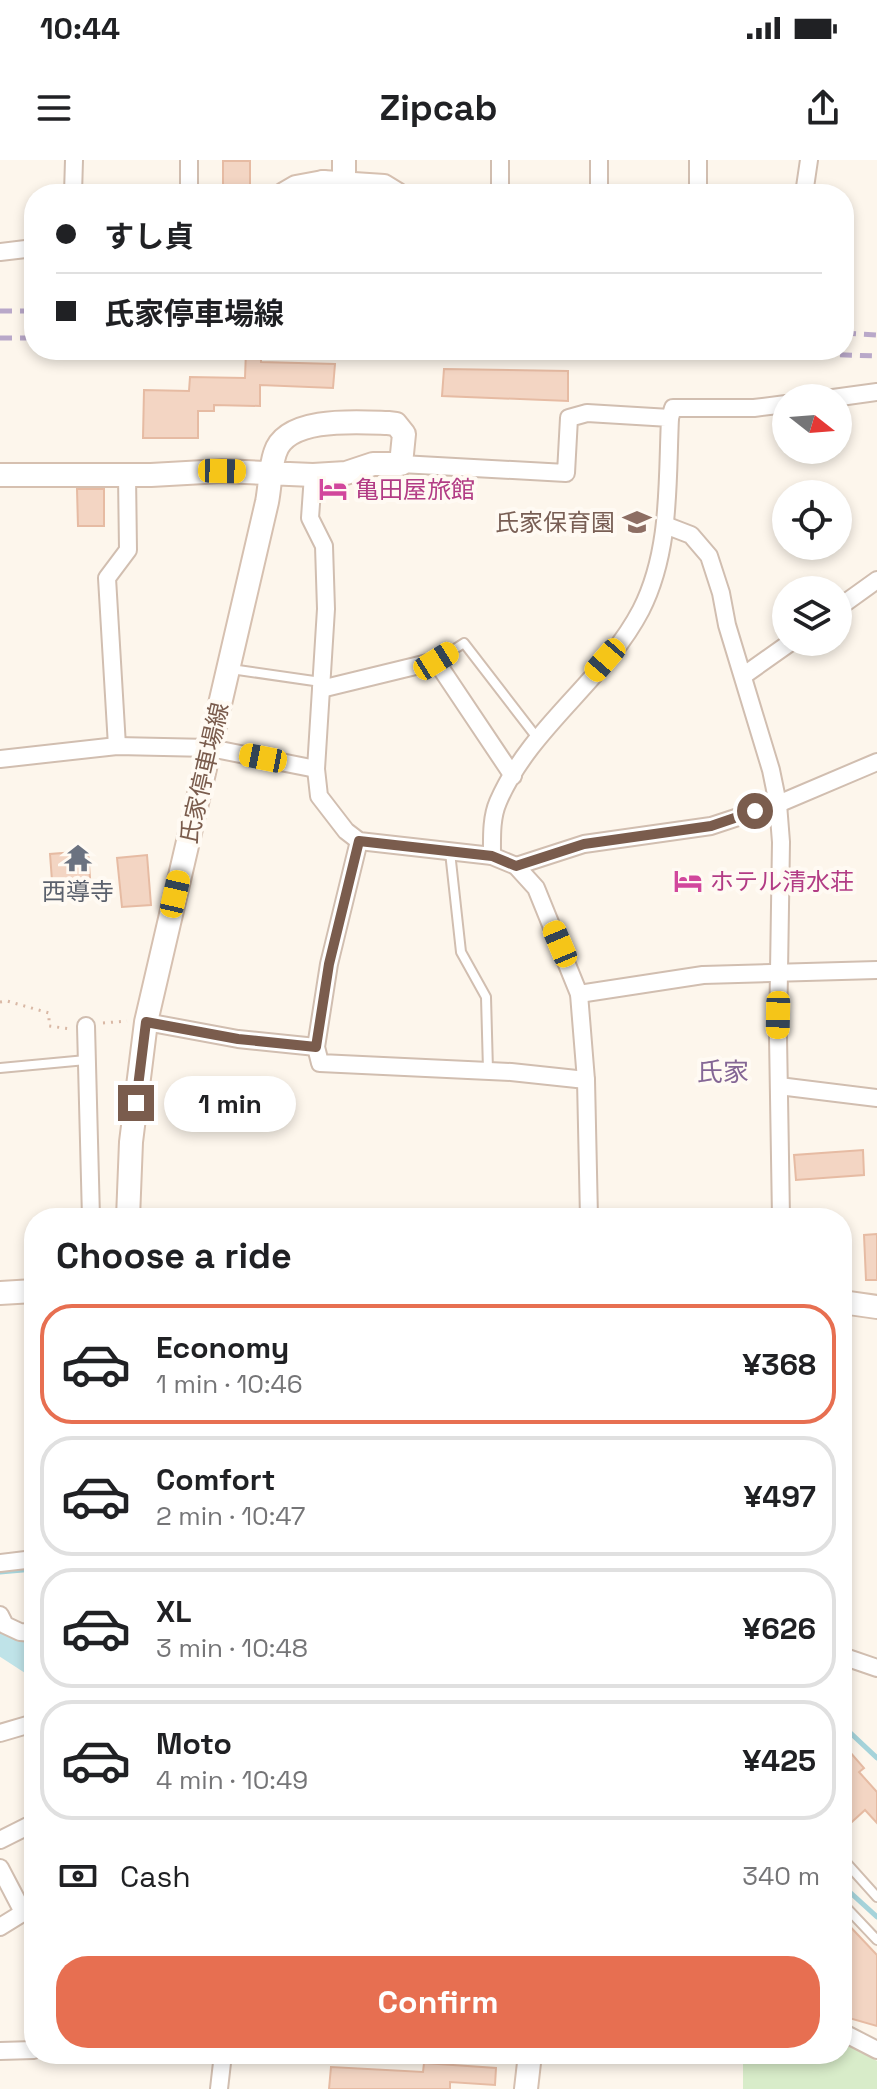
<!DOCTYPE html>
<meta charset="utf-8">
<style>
:root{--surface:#fff;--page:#f6f6f6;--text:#202124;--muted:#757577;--line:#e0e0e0;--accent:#e76f51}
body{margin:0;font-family:"Space Grotesk","Noto Sans JP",sans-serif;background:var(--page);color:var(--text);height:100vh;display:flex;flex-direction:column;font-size:30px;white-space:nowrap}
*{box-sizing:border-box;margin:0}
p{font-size:26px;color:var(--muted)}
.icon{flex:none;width:44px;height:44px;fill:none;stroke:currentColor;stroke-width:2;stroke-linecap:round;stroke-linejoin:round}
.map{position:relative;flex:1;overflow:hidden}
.details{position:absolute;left:24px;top:1048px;width:828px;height:856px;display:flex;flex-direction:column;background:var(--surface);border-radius:32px;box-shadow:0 4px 12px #0003}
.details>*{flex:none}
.guide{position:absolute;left:24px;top:24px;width:830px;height:176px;border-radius:32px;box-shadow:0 4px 12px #0003;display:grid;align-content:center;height:176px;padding:0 32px;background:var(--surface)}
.needle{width:52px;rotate:107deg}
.buttons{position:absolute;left:772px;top:224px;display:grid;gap:16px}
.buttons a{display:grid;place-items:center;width:80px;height:80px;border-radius:50%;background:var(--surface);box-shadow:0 4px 12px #0003;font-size:40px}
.end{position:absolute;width:36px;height:36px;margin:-18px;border:10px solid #7a5c4d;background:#fff;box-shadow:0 0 0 4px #fff}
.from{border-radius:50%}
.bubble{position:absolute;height:56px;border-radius:28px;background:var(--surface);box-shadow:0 4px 12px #0003;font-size:26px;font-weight:700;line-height:56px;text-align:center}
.car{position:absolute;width:24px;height:48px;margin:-24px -12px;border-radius:10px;box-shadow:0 0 6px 2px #0007;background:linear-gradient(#f5c518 24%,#345 0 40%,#f5c518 0 76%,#345 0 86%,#f5c518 0)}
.guide b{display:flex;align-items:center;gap:28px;height:76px;font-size:30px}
.guide b+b{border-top:2px solid var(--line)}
.guide i{width:20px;height:20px;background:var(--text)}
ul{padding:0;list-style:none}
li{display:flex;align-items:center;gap:24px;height:120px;margin:0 16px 12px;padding:0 16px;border:4px solid var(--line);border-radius:32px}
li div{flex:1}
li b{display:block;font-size:30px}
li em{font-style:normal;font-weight:700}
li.on{border-color:var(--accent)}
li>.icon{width:72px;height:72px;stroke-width:1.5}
h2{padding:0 32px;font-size:36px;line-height:96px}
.pay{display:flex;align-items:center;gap:20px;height:88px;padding:0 32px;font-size:30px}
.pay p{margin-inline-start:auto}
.primary-button{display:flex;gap:16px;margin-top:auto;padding:16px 32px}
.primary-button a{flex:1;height:92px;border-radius:32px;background:var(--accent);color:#fff;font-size:32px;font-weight:700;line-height:92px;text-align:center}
.status{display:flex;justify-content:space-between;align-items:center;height:56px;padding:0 40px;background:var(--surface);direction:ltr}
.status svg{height:22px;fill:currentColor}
header{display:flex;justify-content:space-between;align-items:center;height:104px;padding:0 32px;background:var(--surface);font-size:36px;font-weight:700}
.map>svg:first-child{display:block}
</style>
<div class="status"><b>10:44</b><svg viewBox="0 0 49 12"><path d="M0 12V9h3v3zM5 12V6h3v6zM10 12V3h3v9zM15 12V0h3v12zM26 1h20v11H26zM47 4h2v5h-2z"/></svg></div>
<header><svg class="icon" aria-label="menu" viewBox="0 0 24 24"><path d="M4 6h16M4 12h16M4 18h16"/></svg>Zipcab<svg class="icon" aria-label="share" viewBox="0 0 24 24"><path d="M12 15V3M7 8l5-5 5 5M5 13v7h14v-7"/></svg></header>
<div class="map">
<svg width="877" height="1929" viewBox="0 0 877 1929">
<rect width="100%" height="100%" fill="#fdf6ec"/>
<!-- green -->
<path fill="#d8ecc9" d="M842 1880 877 1901V1929H743V1903L733 1898 734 1894H842Z"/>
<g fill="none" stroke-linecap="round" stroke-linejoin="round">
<!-- stream -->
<g stroke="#a5d3da" stroke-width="5">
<path d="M0 1412 34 1409"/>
<path d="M842 1565 877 1598"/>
<path d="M842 1725 877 1757"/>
</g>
<!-- river -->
<path stroke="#bfe3e8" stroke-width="30" d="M0 1479 34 1501"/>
</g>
<!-- building -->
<g fill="#f3d5c3" stroke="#e6bba3" stroke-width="2">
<rect x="223" y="1" width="27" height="33"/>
<path d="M246 190H261V202L335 204 333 228 260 225V246L214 245V251H198V278H143L144 230 189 231 190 217 245 218Z"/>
<path d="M444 209 568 211V241L442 236Z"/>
<path d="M77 329H104V366H78Z"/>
<path d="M88 691 91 731 53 734 50 694Z"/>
<path d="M147 695 151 745 122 747 117 698Z"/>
<path d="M863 990 864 1015 796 1020 794 995Z"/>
<path d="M877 1074V1120H866L864 1075Z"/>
<path d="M849 1591 864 1608 859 1612 877 1632V1663L865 1650 842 1671V1598Z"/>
<path d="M842 1758 877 1795V1866L842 1856Z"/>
<path d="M424 1903 496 1908 495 1925 450 1922V1929H329L331 1907 423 1912Z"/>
</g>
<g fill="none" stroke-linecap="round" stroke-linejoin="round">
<defs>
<g id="lane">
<path d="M436 501 464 483 538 579"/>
<path d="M231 509 321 522"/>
<path d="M450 692 461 792 486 837 488 910"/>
<path d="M0 908 86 900"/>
<path d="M842 1698 877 1737"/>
<path d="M842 1743 877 1780"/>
</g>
<g id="street">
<path d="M73 34 74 0"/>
<path d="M189 34V0"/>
<path d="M500 34V0"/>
<path d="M599 34V0"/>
<path d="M698 34V0"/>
<path d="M804 34 809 0"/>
<path d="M0 92 34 88"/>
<path d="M833 238 877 232"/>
<path d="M670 258 673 248H754L786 244"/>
<path d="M401 304 566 313 569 258 587 253 670 258C667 323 671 391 641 450 604 521 530 567 498 642 491 658 492 678 492 696"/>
<path d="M313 315 310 358 324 386 326 449 316 609 319 636 346 671 359 681 492 696 516 706 536 728 579 834 586 920 589 1058"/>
<path d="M665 365 691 375 709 396 721 433 727 465 771 610 778 644 781 682 778 876 781 1058"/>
<path d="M838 448 877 420"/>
<path d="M743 516 791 482"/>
<path d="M321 529 436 501 513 616"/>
<path d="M117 586 107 418 128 390 127 315"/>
<path d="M0 599 117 586 210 588 316 609"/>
<path d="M359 681 329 804 316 887 320 903 511 912 586 920"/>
<path d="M516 706 584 684 711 666 778 644 877 602"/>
<path d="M579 834 703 815 877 810"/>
<path d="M146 862 238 879 316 887"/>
<path d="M86 866 91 1058"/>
<path d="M779 926 877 938"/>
<path d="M0 1403 34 1399"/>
<path d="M0 1455 5 1465 20 1472 34 1473"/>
<path d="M842 1496 877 1508"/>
<path d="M0 1573 34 1563"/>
<path d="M0 1680 34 1663"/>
<path d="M0 1708 23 1752"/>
<path d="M0 1767 34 1746"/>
<path d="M842 1872 877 1890"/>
<path d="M0 1891 34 1890"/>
<path d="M219 1929 223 1894"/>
</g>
<g id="secondary">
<path d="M344 23V0"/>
<path d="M284 34 296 27 323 22"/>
<path d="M323 34V22L384 26 397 34"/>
<path d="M0 315H151L222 311 313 315 346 313 373 304H401L404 274 396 264 388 263C358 262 286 256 275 293 270 308 270 327 267 342L146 862 131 982 128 1058"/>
<path d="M0 1133 34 1131"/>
<path d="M842 1142 877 1147"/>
<path d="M526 1929 530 1894"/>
</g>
</defs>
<!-- lane casing -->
<use href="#lane" stroke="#d1beb0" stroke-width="12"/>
<!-- street casing -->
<use href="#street" stroke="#d1beb0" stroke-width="20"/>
<!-- secondary casing -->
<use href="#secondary" stroke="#d6c0b0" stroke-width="26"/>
<!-- path -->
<g stroke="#d9b8a5" stroke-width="3" stroke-dasharray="2 6" stroke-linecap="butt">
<path d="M0 842 7 841 49 853V866L71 869"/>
<path d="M103 863 127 861"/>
</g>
<!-- lane -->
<use href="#lane" stroke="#fff" stroke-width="8"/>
<!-- street -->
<use href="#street" stroke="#fff" stroke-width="16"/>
<!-- secondary -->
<use href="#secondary" stroke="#fff" stroke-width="22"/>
<!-- rail -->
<g stroke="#b9a8c9" stroke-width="5" stroke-dasharray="12 8" stroke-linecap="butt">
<path d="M0 151H34"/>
<path d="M844 173 877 175"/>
<path d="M0 178H34"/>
<path d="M680 190 877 196"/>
</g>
</g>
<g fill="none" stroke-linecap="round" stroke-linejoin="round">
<!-- route -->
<path stroke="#7a5c4d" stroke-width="10" d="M136 943 146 862 238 879 316 887 329 804 359 681 492 696 516 706 584 684 711 666 755 651"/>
</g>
<!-- icons -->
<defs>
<symbol id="hotel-bare" viewBox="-9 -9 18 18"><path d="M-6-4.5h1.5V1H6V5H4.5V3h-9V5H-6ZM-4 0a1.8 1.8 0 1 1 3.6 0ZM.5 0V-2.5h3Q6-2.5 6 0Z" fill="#d1479c" stroke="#fffaf3" stroke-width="2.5" paint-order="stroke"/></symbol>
<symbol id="school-bare" viewBox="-9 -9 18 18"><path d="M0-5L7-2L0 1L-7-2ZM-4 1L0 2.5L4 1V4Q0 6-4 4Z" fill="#8d6e63" stroke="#fffaf3" stroke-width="2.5" paint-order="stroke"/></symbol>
<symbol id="temple-bare" viewBox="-9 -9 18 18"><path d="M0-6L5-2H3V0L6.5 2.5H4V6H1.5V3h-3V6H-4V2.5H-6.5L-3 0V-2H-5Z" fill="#6b7280" stroke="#fffaf3" stroke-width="2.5" paint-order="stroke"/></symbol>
</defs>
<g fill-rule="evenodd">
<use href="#hotel-bare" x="313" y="309" width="40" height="40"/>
<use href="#school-bare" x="617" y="342" width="40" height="40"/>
<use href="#temple-bare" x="58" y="678" width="40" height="40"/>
<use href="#hotel-bare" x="668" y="701" width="40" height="40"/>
</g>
<g text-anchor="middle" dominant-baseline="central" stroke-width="8" stroke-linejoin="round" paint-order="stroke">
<!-- hotel labels -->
<g font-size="24" fill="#b23c85" stroke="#fffaf3" text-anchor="start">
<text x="355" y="329">亀田屋旅館</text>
<text x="710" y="721">ホテル清水荘</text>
</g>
<!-- education labels -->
<g font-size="24" fill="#785e54" stroke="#fffaf3" text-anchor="end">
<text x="615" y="362">氏家保育園</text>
</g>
<!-- street labels -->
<g font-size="24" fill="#7a5c4d" stroke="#fffaf3">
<text transform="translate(204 613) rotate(-77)">氏家停車場線</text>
</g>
<!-- worship labels -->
<g font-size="24" fill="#5b616d" stroke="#fffaf3">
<text x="78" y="731">西導寺</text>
</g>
<!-- neighbourhood labels -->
<g font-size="26" fill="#846695" stroke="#fffaf3">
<text x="723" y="912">氏家</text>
</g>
</g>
</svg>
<div class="buttons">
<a><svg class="needle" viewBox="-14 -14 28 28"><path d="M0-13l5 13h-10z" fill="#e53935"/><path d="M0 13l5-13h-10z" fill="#757577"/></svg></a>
<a><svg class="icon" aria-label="locate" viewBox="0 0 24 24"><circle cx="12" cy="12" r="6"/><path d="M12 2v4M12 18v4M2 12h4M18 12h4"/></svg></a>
<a><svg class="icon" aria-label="layers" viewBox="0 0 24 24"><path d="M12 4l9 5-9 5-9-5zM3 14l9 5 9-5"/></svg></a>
</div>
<i class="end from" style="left:755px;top:651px"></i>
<i class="end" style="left:136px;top:943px"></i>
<div class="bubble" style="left:164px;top:916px;width:132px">1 min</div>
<i class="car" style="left:222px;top:311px;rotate:91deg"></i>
<i class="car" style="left:605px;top:500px;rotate:221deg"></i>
<i class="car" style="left:436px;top:501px;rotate:58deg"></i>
<i class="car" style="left:263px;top:598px;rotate:281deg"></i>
<i class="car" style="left:175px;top:734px;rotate:13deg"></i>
<i class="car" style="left:560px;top:784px;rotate:337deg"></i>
<i class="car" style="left:778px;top:855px;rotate:181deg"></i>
<div class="guide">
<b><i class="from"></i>すし貞</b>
<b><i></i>氏家停車場線</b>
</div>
<section class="details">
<h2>Choose a ride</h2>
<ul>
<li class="on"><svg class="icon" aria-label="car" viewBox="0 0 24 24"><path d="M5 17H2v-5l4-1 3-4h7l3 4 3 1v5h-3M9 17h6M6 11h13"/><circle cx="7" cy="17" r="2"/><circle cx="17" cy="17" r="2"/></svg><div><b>Economy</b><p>1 min · 10:46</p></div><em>¥368</em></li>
<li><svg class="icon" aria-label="car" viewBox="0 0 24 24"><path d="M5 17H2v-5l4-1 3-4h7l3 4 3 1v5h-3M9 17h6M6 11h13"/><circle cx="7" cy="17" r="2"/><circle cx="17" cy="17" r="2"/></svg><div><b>Comfort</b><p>2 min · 10:47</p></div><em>¥497</em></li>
<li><svg class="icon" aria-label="car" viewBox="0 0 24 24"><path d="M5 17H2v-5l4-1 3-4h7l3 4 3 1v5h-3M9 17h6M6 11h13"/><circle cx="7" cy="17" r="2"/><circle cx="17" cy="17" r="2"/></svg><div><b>XL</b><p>3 min · 10:48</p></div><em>¥626</em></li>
<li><svg class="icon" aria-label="car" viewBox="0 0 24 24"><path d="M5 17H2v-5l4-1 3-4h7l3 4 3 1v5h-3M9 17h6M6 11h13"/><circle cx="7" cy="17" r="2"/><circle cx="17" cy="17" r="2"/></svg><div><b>Moto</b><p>4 min · 10:49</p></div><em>¥425</em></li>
</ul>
<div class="pay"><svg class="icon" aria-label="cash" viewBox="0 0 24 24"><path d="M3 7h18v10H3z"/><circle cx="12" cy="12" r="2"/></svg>Cash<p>340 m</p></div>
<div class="primary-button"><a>Confirm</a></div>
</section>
</div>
